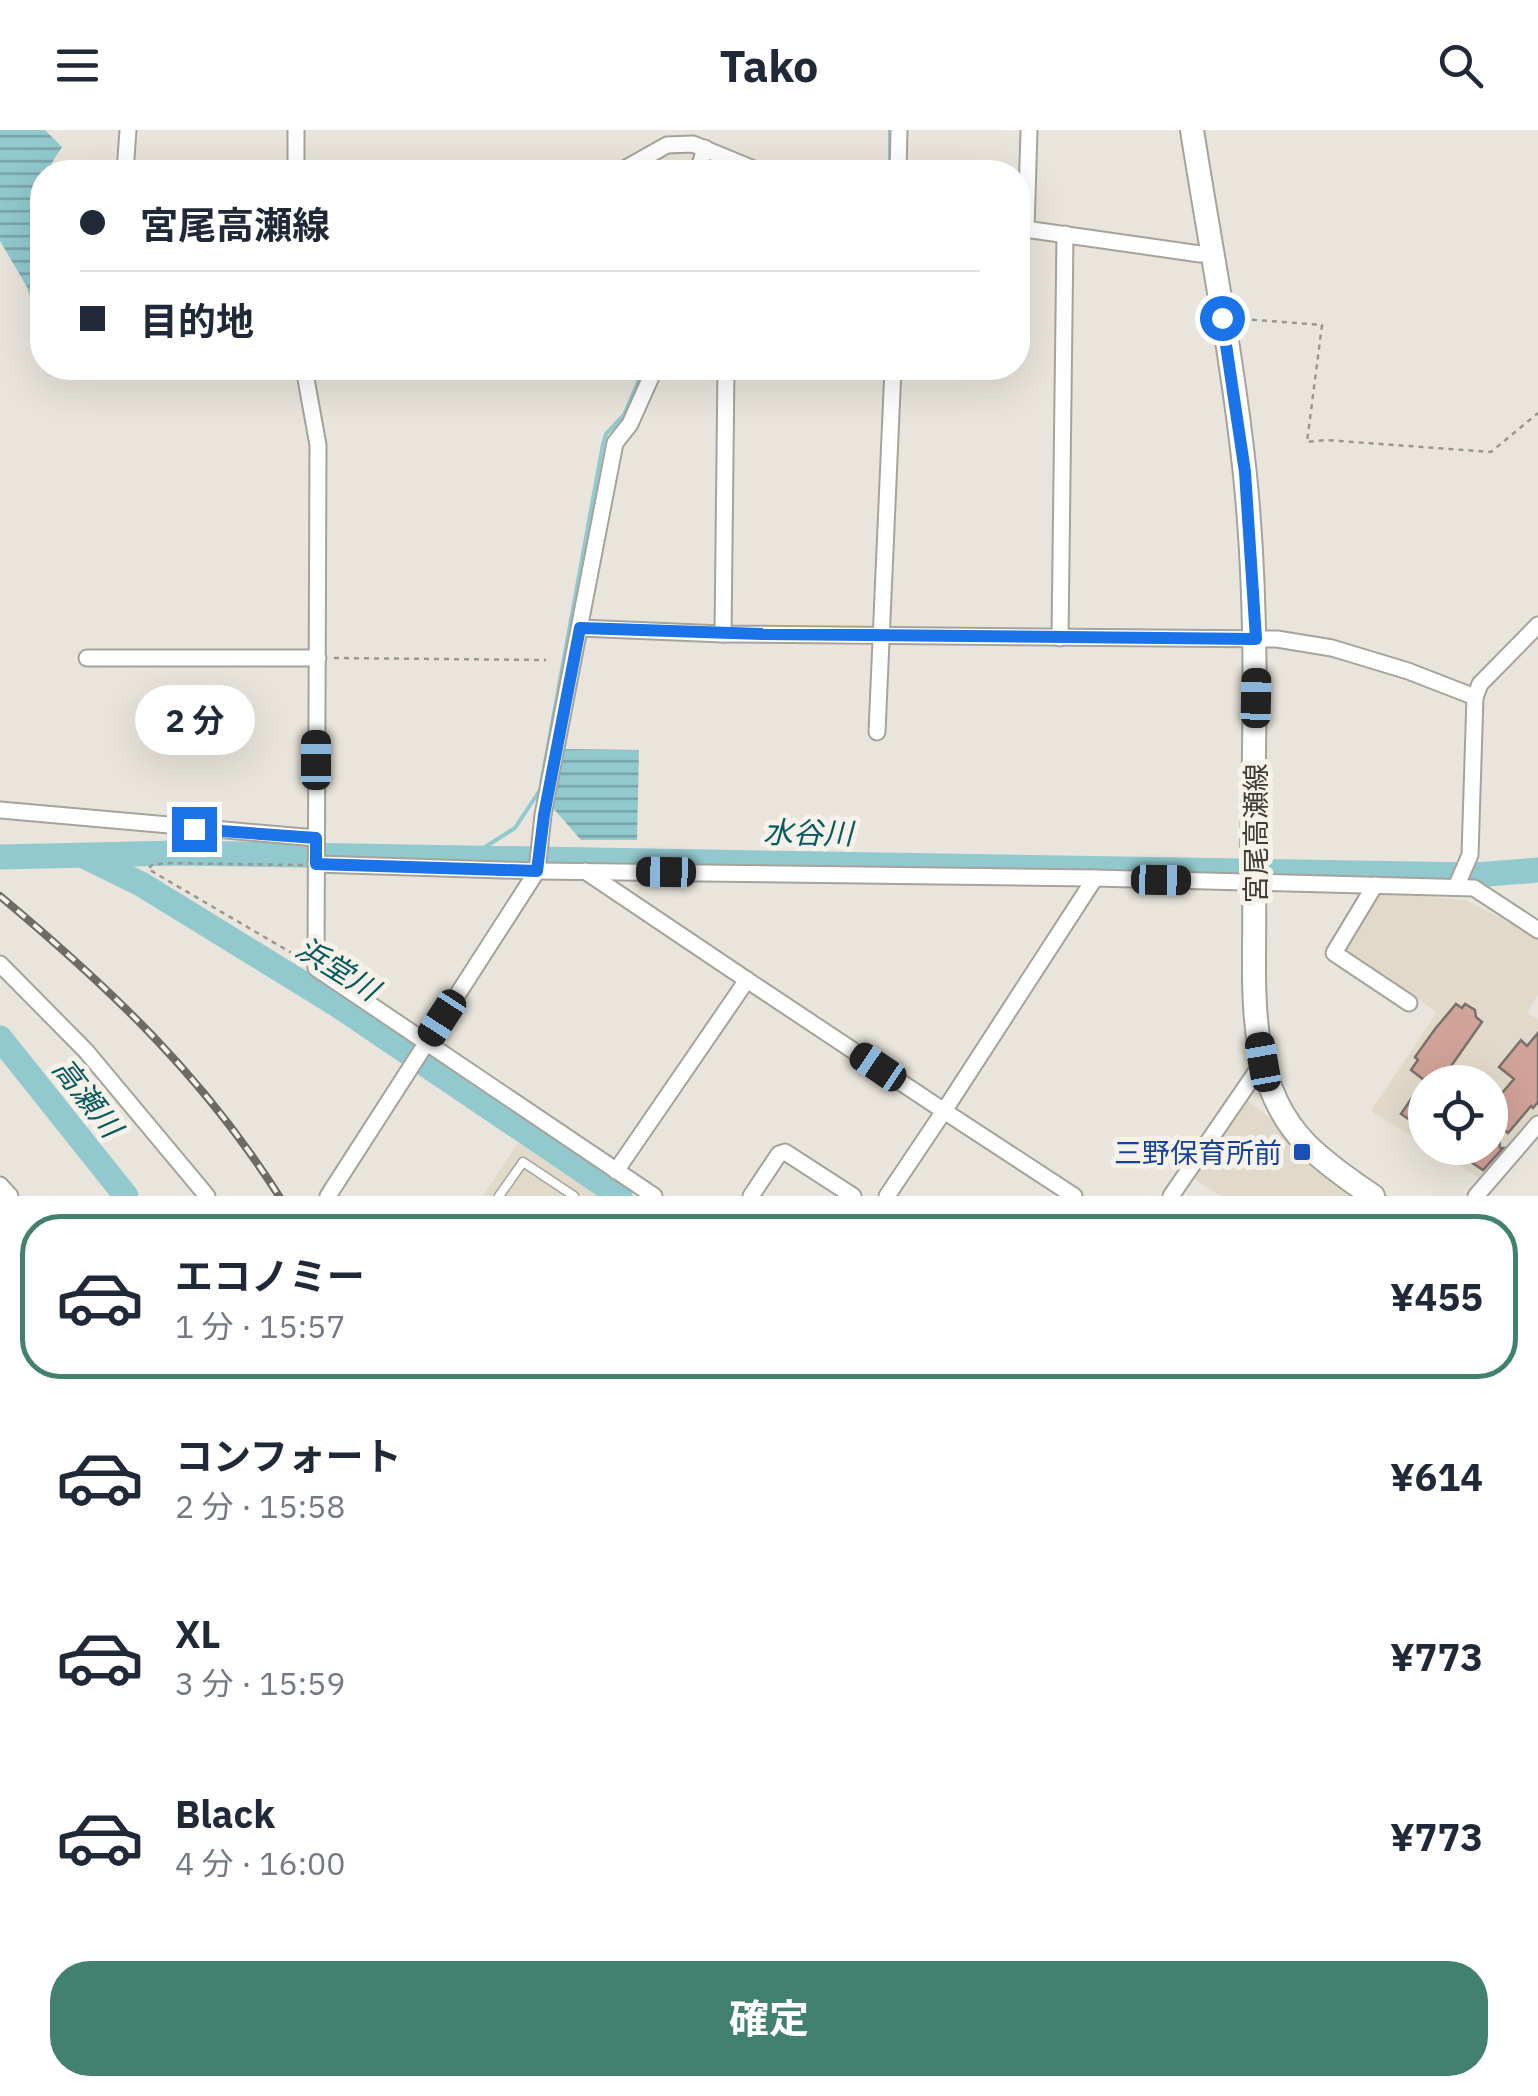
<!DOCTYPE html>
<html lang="ja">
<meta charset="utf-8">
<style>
:root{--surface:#fff;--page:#f2f2f3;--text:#1f2937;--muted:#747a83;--line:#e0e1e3;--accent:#428170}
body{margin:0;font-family:"IBM Plex Sans","Noto Sans JP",sans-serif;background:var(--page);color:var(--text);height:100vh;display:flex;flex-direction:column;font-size:38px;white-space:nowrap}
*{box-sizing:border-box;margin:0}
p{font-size:32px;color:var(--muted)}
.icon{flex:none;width:55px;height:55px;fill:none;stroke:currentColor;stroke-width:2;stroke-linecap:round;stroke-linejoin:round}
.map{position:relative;height:1066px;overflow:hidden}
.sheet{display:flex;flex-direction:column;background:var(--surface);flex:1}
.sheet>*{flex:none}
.guide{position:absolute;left:30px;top:30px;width:1000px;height:220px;border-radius:40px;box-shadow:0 10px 40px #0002;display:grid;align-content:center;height:220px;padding:0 50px;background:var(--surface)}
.fabs{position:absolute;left:1408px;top:935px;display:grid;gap:20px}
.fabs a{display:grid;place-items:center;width:100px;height:100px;border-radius:50%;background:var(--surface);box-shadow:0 10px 40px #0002;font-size:50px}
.end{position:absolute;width:45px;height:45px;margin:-22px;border:12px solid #1a73e8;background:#fff;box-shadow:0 0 0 5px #fff}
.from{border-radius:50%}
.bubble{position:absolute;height:70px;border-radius:35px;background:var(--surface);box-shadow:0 10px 40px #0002;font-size:32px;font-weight:700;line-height:70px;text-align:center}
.car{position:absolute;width:30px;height:60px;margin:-30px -15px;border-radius:12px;box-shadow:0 0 8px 2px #0007;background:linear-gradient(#222 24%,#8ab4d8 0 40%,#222 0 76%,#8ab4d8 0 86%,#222 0)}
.guide b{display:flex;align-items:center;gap:35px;height:95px;font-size:38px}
.guide b+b{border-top:2px solid var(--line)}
.guide i{width:25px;height:25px;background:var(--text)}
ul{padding:18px 0 0;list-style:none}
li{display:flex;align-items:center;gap:30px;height:165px;margin:0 20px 15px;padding:0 30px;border:5px solid transparent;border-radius:40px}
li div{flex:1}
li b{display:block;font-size:38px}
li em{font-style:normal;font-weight:700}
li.on{border-color:var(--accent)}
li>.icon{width:90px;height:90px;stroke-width:1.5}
.button{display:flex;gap:20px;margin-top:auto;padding:20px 50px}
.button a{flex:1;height:115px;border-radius:40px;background:var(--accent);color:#fff;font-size:40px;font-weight:700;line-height:115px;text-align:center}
header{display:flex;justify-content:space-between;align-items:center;height:130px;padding:0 50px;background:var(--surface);font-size:45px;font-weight:700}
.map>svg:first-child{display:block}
</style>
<header><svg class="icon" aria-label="menu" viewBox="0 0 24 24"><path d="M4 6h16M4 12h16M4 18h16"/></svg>Tako<svg class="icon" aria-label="search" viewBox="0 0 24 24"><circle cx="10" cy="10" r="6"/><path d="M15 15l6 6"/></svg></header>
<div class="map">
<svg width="1538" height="1066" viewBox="0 0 1538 1066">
<defs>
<pattern id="water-rules" width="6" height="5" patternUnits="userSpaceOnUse" patternTransform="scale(2.5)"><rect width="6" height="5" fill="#91c9ce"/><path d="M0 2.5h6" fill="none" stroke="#78a4a8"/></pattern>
</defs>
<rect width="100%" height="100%" fill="#e9e5dc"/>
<!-- built -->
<g fill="#e1daca">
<path d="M1380 763 1466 770 1538 808V865L1527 883 1538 889V984L1481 1049 1430 1018H1490V952H1425V1014L1371 981 1437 882 1340 818Z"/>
<path d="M1245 968 1276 993 1296 1020 1320 1043 1353 1066H1220L1193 1048Z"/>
<path d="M518 1013 598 1066H483Z"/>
</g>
<!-- water -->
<g fill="url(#water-rules)">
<path d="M0 0H45L62 17 46 42H42V191L38 193 27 157 0 111Z"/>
<path d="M565 619 639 620 637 710H581L553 678Z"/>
</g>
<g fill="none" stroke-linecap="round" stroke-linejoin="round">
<!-- stream -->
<g stroke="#91c9ce" stroke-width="4">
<path d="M890 42V0"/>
<path d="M471 726 515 698 540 660 603 314 606 304 624 285 644 238"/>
</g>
<!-- river -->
<g stroke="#91c9ce" stroke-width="25">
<path d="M0 727 178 723 1475 745 1538 740"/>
<path d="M86 727 141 754 336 874 620 1066"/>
<path d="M0 908 126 1066"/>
</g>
</g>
<!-- building -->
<g fill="#d1a297" stroke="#7a706d" stroke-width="2.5">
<path d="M1456 874 1462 878 1465 874 1475 880 1476 887 1482 892 1440 952 1425 951V1000L1401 984 1424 950 1411 940 1418 930 1415 927 1435 899Z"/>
<path d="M1538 903V972L1533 978 1531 976 1508 1003 1498 995 1500 1018H1503L1483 1040 1450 1018H1490V993H1495L1490 989V977L1514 949 1499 937 1521 910 1527 916Z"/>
</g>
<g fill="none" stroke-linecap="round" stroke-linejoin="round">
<defs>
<path id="lane" d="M499 1066 523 1032 574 1066"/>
<g id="street">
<path d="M296 0V42"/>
<path d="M125 42 128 0"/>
<path d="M619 42 667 15 693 14 761 42"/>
<path d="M698 42 705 18"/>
<path d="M898 42 899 0"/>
<path d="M1018 98 1200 124"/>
<path d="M1026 99 1029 0"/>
<path d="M304 238 318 315 316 838 654 1066"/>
<path d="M580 498 723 504 1277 509 1332 518 1408 541 1475 567"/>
<path d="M723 504 726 238"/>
<path d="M1060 508 1065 104"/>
<path d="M87 528H318"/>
<path d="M877 602 893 238"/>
<path d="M0 680 316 708"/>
<path d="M316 734 537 741 1095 748 1474 758 1538 800"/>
<path d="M585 741 747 850"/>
<path d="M1375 755 1334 823 1409 873"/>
<path d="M1456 757 1470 725 1475 567 1480 554 1538 495"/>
<path d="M0 834 86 921 207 1066"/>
<path d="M616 1041 747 850 944 981 1095 748"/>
<path d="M0 1055 10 1066"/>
<path d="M328 1066 537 741 543 685 615 313 630 294 655 238"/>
<path d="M751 1066 779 1024 785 1022 853 1066"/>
<path d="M887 1066 944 981 1074 1066"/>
<path d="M1171 1066 1263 932"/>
<path d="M1476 1066 1538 994"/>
</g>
<path id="secondary" d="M1192 0C1210 115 1233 230 1245 345 1258 472 1255 597 1252 724 1262 819 1232 938 1306 1014 1326 1034 1349 1050 1373 1066"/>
</defs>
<!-- lane casing -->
<use href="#lane" stroke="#a6a39a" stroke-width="11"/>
<!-- street casing -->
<use href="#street" stroke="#a6a39a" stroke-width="19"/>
<!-- secondary casing -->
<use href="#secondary" stroke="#a6a39a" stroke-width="26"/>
<!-- path -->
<g stroke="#9a9791" stroke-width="2.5" stroke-dasharray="5 5" stroke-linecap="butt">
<path d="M1242 189 1322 195 1307 312 1326 310 1491 322 1538 283"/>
<path d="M334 528 546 530"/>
<path d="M302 829 148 739 152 735 164 733 303 735"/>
</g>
<!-- lane -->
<use href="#lane" stroke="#fff" stroke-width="8"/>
<!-- street -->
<use href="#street" stroke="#fff" stroke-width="15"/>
<!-- secondary -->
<use href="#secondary" stroke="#fff" stroke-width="22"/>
<defs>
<path id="rail" d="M0 766C110 858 202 945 279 1066"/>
</defs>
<!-- rail casing -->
<use href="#rail" stroke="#6d6b66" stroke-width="8"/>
<!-- rail -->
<use href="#rail" stroke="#f6f2e9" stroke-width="4" stroke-dasharray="11" stroke-linecap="butt"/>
</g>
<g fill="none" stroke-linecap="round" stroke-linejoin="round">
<!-- route -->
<path stroke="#1a73e8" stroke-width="12" d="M194 699 316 708V734L537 741 544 685 580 498 762 504 1256 509 1245 342 1222 188"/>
</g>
<!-- markers -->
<rect fill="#1a4fb4" stroke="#f6f2e9" stroke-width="4" x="1292" y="1012" width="20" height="20" rx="5"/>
<g text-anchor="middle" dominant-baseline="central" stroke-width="10" stroke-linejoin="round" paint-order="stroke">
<!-- street labels -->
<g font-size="28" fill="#3d3c38" stroke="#f6f2e9">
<text transform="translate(1255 703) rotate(-90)">宮尾高瀬線</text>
</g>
<!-- transit labels -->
<g font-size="28" fill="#164399" stroke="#f6f2e9" text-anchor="end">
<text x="1282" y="1022">三野保育所前</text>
</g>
<!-- water labels -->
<g font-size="30" font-style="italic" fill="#075a60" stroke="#f6f2e9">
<text transform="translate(808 702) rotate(1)">水谷川</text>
<text transform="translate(338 838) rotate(32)">浜堂川</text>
<text transform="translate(88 967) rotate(52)">高瀬川</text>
</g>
</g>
</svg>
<div class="fabs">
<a><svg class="icon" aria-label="locate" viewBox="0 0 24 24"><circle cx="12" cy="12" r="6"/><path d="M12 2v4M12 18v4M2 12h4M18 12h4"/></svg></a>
</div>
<i class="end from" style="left:1222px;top:188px"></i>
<i class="end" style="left:194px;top:699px"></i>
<div class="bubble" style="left:135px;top:555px;width:120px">2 分</div>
<i class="car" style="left:1256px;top:568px;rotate:1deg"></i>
<i class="car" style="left:316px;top:630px;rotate:0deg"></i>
<i class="car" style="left:666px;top:742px;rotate:271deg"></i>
<i class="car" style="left:1161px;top:750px;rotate:91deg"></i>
<i class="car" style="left:442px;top:888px;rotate:213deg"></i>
<i class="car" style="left:1263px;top:932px;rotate:350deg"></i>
<i class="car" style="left:878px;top:937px;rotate:304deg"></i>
<div class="guide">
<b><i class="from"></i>宮尾高瀬線</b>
<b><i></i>目的地</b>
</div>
</div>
<section class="sheet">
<ul>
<li class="on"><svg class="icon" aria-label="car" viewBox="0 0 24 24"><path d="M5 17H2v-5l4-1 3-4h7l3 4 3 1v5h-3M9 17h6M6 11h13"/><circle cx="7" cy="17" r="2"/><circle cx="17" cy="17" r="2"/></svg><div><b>エコノミー</b><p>1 分 · 15:57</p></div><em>¥455</em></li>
<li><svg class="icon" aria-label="car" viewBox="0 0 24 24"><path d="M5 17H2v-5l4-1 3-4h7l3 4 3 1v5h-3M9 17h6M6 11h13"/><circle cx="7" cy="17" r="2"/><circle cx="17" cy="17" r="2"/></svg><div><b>コンフォート</b><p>2 分 · 15:58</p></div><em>¥614</em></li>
<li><svg class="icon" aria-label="car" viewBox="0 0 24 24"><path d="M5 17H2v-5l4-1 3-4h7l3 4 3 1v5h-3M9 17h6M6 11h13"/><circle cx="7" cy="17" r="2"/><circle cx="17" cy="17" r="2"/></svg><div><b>XL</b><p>3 分 · 15:59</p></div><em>¥773</em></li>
<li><svg class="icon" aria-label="car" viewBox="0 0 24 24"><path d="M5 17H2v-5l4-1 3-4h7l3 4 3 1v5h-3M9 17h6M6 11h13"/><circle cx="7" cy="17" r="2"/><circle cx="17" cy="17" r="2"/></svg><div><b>Black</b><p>4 分 · 16:00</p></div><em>¥773</em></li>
</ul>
<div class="button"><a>確定</a></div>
</section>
